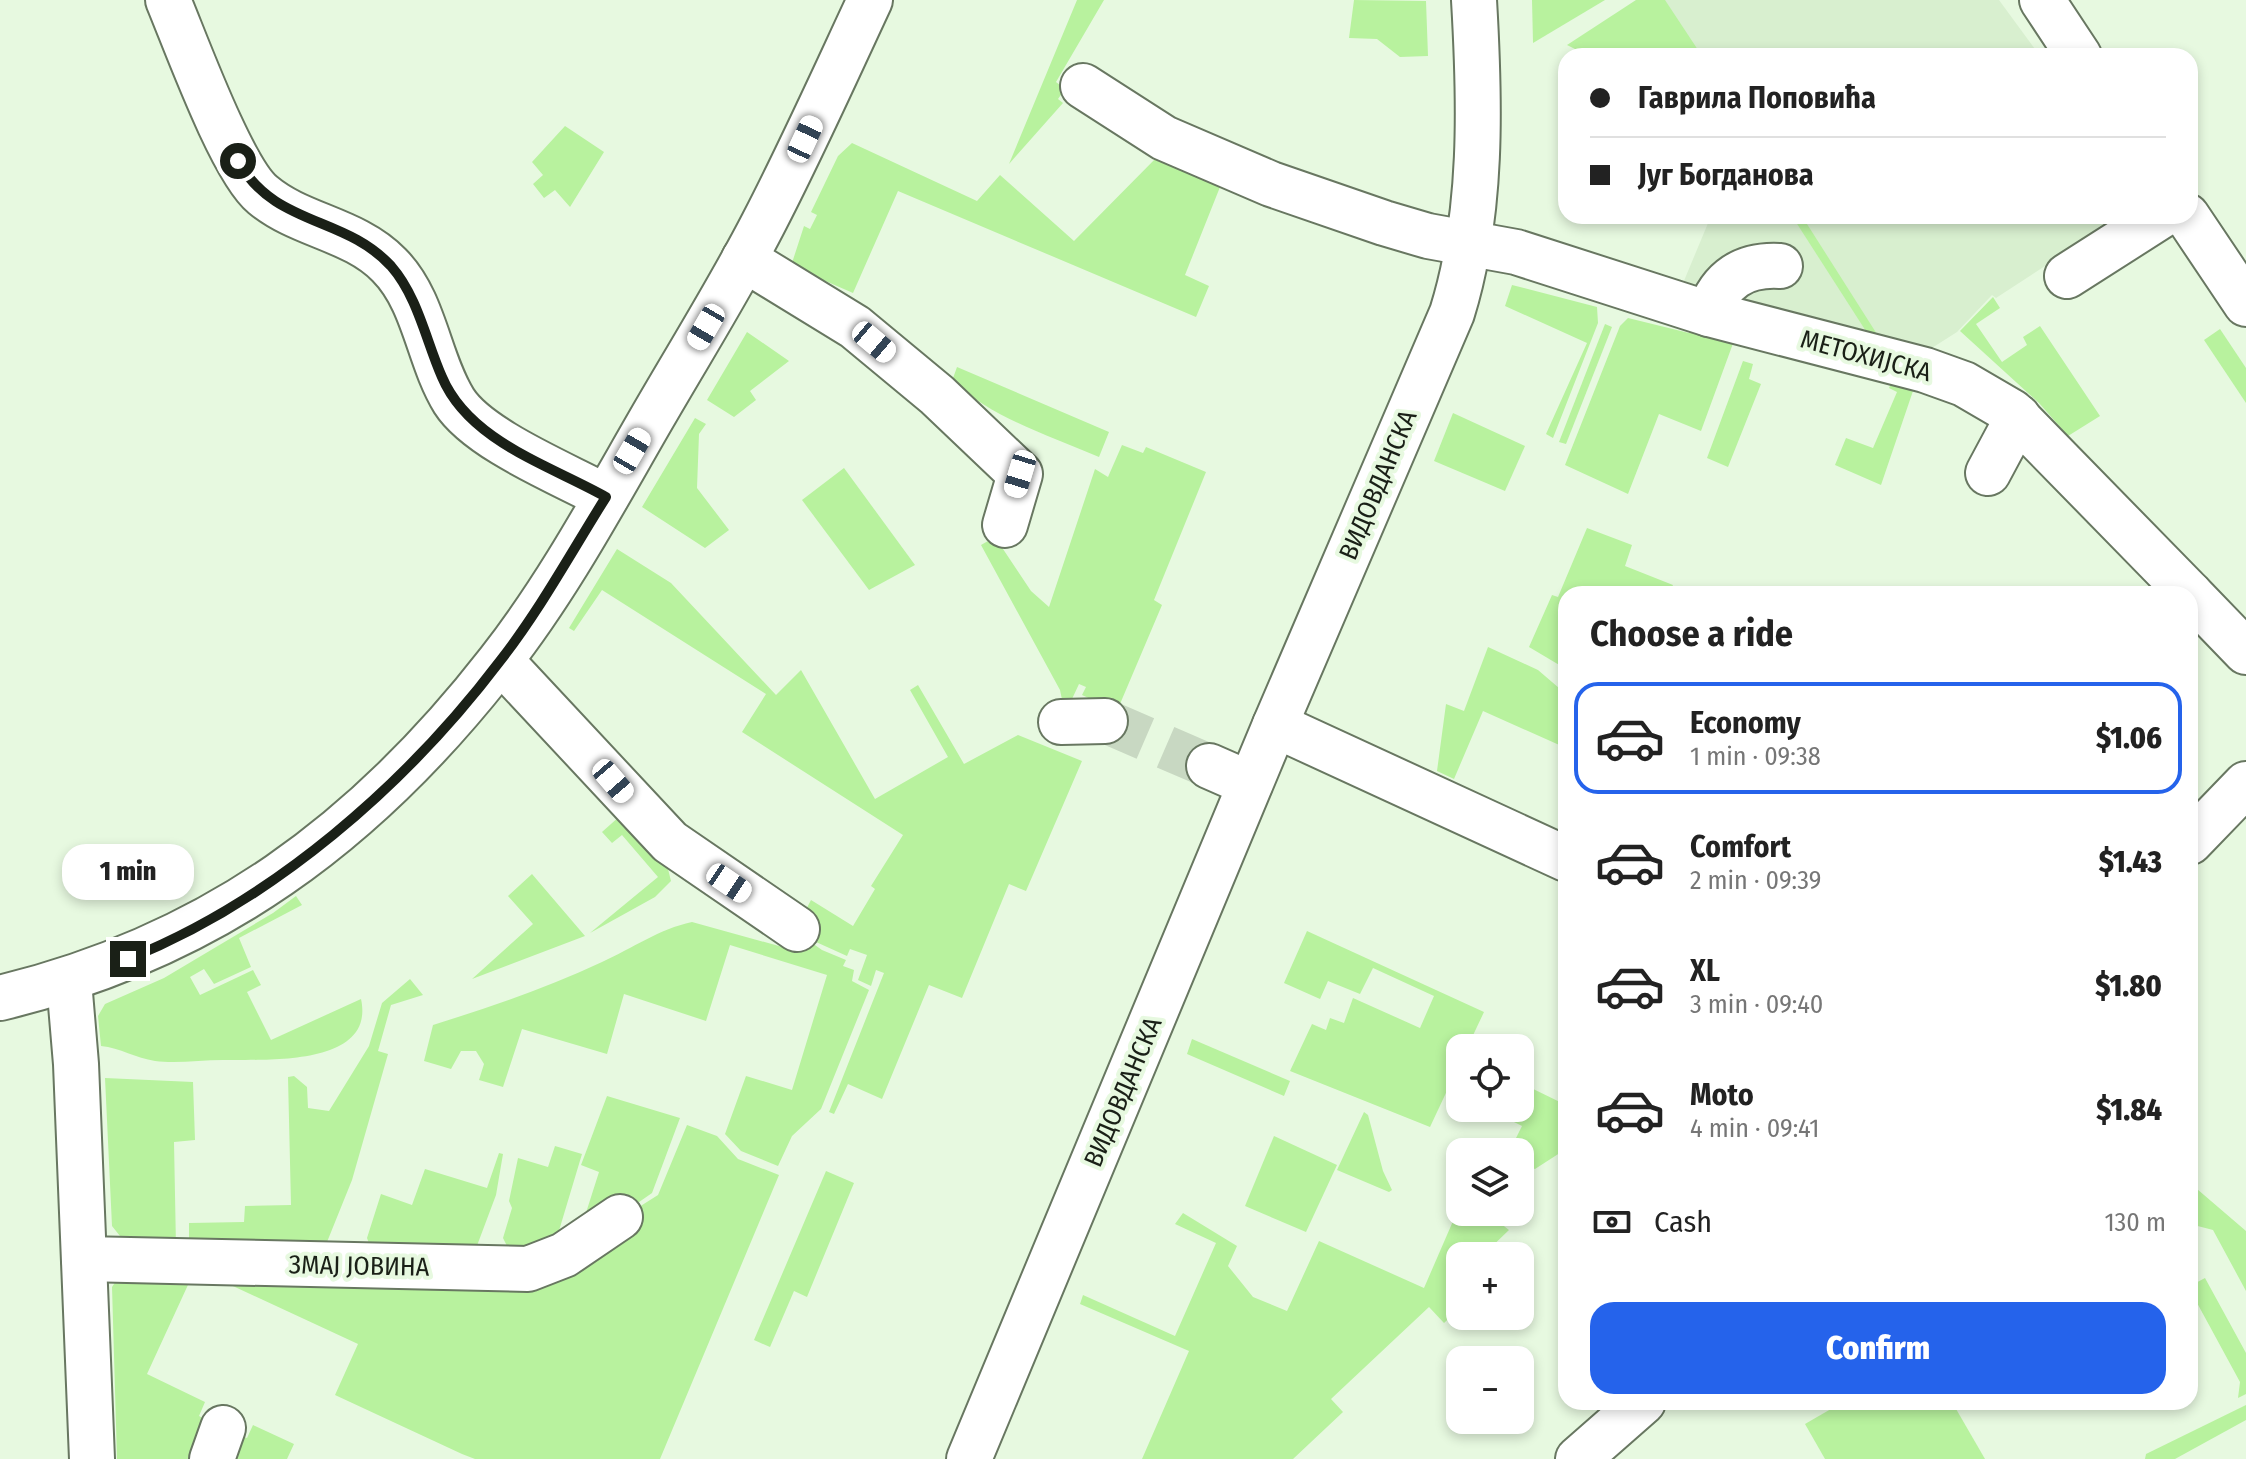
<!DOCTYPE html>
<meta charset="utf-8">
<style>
:root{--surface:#fff;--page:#f2f2f2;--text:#222;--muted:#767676;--line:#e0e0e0;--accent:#2563eb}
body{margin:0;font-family:"Fira Sans Condensed",sans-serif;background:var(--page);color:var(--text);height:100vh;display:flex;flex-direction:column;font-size:30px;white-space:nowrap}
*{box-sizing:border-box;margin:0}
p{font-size:26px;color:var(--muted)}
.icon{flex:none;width:44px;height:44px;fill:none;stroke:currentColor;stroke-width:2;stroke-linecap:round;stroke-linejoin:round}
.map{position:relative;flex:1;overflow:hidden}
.sheet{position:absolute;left:1558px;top:586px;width:640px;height:824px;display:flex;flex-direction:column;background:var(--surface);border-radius:24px;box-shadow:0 4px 12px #0003}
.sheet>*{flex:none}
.top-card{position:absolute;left:1558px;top:48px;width:640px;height:176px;border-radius:24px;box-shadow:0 4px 12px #0003;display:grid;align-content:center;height:176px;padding:0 32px;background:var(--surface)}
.controls{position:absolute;left:1446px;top:1034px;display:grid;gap:16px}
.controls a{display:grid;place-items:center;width:88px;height:88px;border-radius:16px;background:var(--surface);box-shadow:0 4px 12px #0003;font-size:40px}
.end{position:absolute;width:36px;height:36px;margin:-18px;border:10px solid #1a2017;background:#fff;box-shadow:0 0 0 4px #fff}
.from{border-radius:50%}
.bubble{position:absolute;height:56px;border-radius:24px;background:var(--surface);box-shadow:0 4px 12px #0003;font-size:26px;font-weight:800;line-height:56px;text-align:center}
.car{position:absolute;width:24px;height:48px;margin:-24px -12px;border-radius:10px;box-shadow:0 0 6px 2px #0007;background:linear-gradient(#fff 24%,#345 0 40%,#fff 0 76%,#345 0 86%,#fff 0)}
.top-card b{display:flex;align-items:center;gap:28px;height:76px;font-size:30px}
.top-card b+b{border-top:2px solid var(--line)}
.top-card i{width:20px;height:20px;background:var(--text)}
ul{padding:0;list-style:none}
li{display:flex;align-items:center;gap:24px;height:112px;margin:0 16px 12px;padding:0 16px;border:4px solid transparent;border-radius:24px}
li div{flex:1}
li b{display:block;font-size:30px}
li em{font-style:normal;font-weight:800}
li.active{border-color:var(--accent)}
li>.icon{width:72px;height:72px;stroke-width:1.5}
h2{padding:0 32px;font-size:36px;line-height:96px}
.pay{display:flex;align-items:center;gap:20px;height:88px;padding:0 32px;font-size:30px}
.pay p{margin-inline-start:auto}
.button{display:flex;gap:16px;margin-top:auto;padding:16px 32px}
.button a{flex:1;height:92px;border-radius:24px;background:var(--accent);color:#fff;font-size:32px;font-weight:800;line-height:92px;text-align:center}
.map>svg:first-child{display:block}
</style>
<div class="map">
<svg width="2246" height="1459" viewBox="0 0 2246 1459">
<rect width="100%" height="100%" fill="#e7f9e0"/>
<!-- built -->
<g fill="#d8efcf">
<path d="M1636 0H1999L2040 56H1621Z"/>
<path d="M1711 216H2119L2120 217 1996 298 1992 295 1957 332 1924 353 1681 288Z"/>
</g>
<!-- green -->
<g fill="#b8f29e">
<path d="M1077 0H1104L1056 82 1065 89 1058 99 1063 103 1009 164Z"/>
<path d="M1354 0 1426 1 1428 56 1400 57 1377 39 1349 38Z"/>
<path d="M1532 0H1605L1533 43Z"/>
<path d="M1636 0H1665L1702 56H1589L1567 45Z"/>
<path d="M565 126 604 152 570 207 555 190 544 198 533 184 543 175 532 162Z"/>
<path d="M852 143 977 201 1000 175 1074 241 1159 155 1222 182 1185 275 1209 286 1196 317 898 191 853 293 791 266 804 226 810 229 817 215 811 212 838 156Z"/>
<path d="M1792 216 1807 224 1882 342 1871 339Z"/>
<path d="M1512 285 1597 307 1598 323 1553 438 1546 434 1587 343 1505 306Z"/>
<path d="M1993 297 2000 308 1976 324 2002 362 2027 345 2023 337 2040 326 2100 416 2068 436 2039 403 1960 331Z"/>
<path d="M1628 318 1689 333 1691 327 1735 338 1701 431 1659 414 1628 494 1565 465 1620 326Z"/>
<path d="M1605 324 1612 327 1566 444 1559 442Z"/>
<path d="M2220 329 2246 368V403L2204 340Z"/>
<path d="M747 332 789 361 750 391 756 400 734 417 707 400Z"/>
<path d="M1743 361 1753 364 1749 379 1761 384 1728 467 1707 458Z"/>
<path d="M957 367 1109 432 1099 457C1049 436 993 418 952 381Z"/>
<path d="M1892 381 1914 388 1881 485 1835 465 1846 438 1873 448 1897 392 1889 388Z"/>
<path d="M1453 413 1525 446 1505 491 1434 461Z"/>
<path d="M695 418 706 424 699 434 697 488 729 530 705 548 642 507Z"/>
<path d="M1122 445 1143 453 1146 447 1206 472 1154 600 1162 605 1117 711 1082 695 1086 687 1079 684 1065 714 1060 690 981 545 995 537 1031 591 1049 607 1095 469 1108 477Z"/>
<path d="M844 468 915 565 869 590 802 500Z"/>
<path d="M1587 528 1632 545 1625 566 1673 585 1669 594H1566V650L1562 661 1566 663V669L1529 647 1552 595 1558 597Z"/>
<path d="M617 549 671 583 776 695 801 670 875 799 948 757 910 690 918 685 964 764 1018 735 1082 761 1026 891 1009 884 962 998 929 985 882 1099 848 1084 834 1114 829 1112 884 973 876 970 871 986 858 980 867 955 850 949 847 956 816 942 797 927 811 900 853 926 875 889 871 886 903 835 742 732 766 694 602 590 574 631 569 628Z"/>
<path d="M1488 647 1538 670 1566 694V748L1483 711 1454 779 1437 771 1446 704 1464 711Z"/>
<path d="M620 816 668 869 671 881 655 897 590 933 658 877 622 835 612 843 602 832Z"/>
<path d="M532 874 585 936 472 979 533 924 508 896Z"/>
<path d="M296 896 302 905 239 938 251 967 214 984 204 969 190 977 200 995 253 970 261 985 247 992 271 1040 361 999C376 1068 262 1059 223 1060 201 1060 176 1064 155 1061 136 1058 120 1048 101 1046L98 1016 105 1004 164 978 273 913Z"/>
<path d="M692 922 786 948 795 931 822 950 846 960 843 966 854 970 852 981 869 990 821 1109 792 1136 778 1166 741 1151 725 1134 746 1076 792 1090 827 975 730 945 706 1021 624 994 607 1054 522 1029 503 1087 479 1080 484 1064 476 1051H461L451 1069 424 1061 433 1025C490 1007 547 988 602 962 633 948 659 929 692 922Z"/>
<path d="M1307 931 1484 1012 1467 1048H1460V1063L1430 1127 1290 1071 1312 1024 1326 1030 1330 1018 1344 1023 1353 998 1420 1028 1434 996 1373 968 1360 994 1328 981 1320 999 1284 983Z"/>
<path d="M410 979 423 995 391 1005 378 1051 388 1054 352 1180 327 1242 323 1246 189 1249V1223L244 1222 245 1206 291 1205 288 1077 294 1076 307 1087 308 1108 329 1111 369 1046 382 1003Z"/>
<path d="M1192 1039 1290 1081 1284 1096 1187 1054Z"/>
<path d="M105 1078 193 1082 195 1140 174 1142 176 1247 124 1241 112 1226Z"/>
<path d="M1523 1084 1566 1105V1122L1559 1131 1566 1138V1149L1535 1169 1520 1164V1152H1509L1522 1126 1506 1118 1511 1108H1520Z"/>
<path d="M607 1096 680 1118 652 1193 619 1216 584 1219 599 1172 581 1165Z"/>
<path d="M1364 1112 1368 1115 1383 1171 1392 1190 1389 1192 1337 1170Z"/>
<path d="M687 1125 717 1136 738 1159 779 1175 660 1459H475L462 1454 335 1395 358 1344 207 1274 514 1286 658 1195Z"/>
<path d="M1274 1136 1337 1165 1306 1232 1245 1206Z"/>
<path d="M555 1146 582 1154 555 1244 511 1254 503 1238 512 1208 509 1201 518 1158 548 1167Z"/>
<path d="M499 1153 503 1154 496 1195 475 1251 370 1246 367 1238 381 1194 412 1205 425 1169 487 1188Z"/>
<path d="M826 1171 854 1183 807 1297 794 1291 770 1347 754 1340Z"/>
<path d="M2190 1183 2246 1231V1291L2213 1230 2190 1224Z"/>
<path d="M1460 1205V1212H1486L1509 1230 1482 1256H1460V1308L1444 1323 1429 1307 1331 1399 1343 1412 1293 1459H1142L1189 1351 1080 1304 1083 1295 1175 1336 1216 1243 1175 1224 1183 1213 1237 1246 1228 1266 1253 1297 1287 1311 1319 1241 1424 1288Z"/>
<path d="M193 1274 147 1374 205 1402 199 1416 211 1422 196 1459H117L112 1287 116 1281Z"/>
<path d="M2205 1278 2246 1353V1394L2238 1398 2240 1382 2190 1290V1286Z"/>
<path d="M1843 1402H1952L1985 1459H1825L1805 1424Z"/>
<path d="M2246 1405V1420L2175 1459H2145L2146 1454Z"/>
<path d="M253 1425 294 1444 287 1459H226L236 1434 247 1438Z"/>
</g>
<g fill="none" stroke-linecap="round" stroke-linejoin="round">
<!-- minor-tunnel -->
<path stroke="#c8d8c2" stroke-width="44" stroke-dasharray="44 22" stroke-linecap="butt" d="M1105 721 1209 766"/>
<defs>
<g id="minor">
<path d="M168 0C186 43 232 170 263 195 300 226 354 229 389 265 425 301 428 359 454 401 479 440 564 474 606 497"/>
<path d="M2042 0 2079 56"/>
<path d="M1083 86 1164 138 1271 184 1384 223 1428 236 1516 252 1709 314 1925 370 1964 384 2012 412 2190 594"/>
<path d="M2187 216 2246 304"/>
<path d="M744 259 855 327 937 395 1020 474 1005 525"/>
<path d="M2067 276 2161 216"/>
<path d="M1709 314C1720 279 1744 264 1780 266"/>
<path d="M1988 473 2018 417"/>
<path d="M2190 594 2246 652"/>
<path d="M501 661 670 842 797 929"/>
<path d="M1061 722 1105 721"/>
<path d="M1275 725 1566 859"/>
<path d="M1209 766 1250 784"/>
<path d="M2190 842 2246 784"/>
<path d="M69 981 76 1064 92 1459"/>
<path d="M0 998C212 947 366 833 499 662 558 587 605 499 653 416 690 352 729 290 763 224 801 151 835 75 870 0"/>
<path d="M84 1259 528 1269 564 1255 620 1217"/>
<path d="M212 1459 223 1428"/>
<path d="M969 1459 1275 725 1452 313C1483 214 1480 102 1474 0"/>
<path d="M1578 1459 1643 1402"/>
</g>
</defs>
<!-- minor casing -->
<use href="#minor" stroke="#687761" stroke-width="48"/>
<!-- minor -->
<use href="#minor" stroke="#fff" stroke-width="44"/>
</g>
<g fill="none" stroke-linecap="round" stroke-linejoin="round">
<!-- route -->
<path stroke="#1a2017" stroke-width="10" d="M128 959C273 901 406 785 500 661 540 610 572 551 606 497 549 465 469 441 442 377 426 341 418 297 391 266 344 215 275 227 238 161"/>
</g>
<g text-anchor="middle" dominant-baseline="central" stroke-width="8" stroke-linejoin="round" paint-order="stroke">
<!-- street labels -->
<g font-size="26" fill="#1a2017" stroke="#e7f9e0">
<text transform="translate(1866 356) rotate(15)">МЕТОХИЈСКА</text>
<text transform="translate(1378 485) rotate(-67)">ВИДОВДАНСКА</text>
<text transform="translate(1123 1092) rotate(-67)">ВИДОВДАНСКА</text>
<text transform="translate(359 1266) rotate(1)">ЗМАЈ ЈОВИНА</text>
</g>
</g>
</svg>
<div class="controls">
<a><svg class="icon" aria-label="locate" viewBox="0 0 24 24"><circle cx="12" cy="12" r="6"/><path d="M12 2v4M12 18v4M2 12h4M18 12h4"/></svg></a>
<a><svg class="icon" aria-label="layers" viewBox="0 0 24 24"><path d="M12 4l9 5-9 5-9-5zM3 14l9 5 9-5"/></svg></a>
<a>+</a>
<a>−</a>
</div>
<i class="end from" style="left:238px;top:161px"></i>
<i class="end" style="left:128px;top:959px"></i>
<div class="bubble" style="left:62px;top:844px;width:132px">1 min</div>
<i class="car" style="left:805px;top:139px;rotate:25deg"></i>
<i class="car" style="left:706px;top:327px;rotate:210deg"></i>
<i class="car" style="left:874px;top:342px;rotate:130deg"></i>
<i class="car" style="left:632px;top:451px;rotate:30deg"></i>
<i class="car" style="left:1020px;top:474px;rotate:197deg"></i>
<i class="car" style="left:613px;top:781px;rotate:139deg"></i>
<i class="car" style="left:729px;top:883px;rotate:124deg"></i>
<div class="top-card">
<b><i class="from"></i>Гаврила Поповића</b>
<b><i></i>Југ Богданова</b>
</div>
<section class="sheet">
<h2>Choose a ride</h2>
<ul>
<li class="active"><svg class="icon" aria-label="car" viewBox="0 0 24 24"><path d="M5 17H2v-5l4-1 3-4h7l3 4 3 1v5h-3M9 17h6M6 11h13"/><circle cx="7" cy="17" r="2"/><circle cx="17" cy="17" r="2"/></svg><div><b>Economy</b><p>1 min · 09:38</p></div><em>$1.06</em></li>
<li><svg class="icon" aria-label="car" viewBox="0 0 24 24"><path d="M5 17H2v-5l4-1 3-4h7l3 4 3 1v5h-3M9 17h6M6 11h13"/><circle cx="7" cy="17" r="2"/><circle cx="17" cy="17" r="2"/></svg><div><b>Comfort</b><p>2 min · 09:39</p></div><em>$1.43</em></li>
<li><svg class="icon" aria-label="car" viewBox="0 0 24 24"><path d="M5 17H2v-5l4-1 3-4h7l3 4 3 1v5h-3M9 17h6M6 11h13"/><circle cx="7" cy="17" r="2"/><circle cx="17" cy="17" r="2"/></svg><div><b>XL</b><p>3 min · 09:40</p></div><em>$1.80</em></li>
<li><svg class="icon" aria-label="car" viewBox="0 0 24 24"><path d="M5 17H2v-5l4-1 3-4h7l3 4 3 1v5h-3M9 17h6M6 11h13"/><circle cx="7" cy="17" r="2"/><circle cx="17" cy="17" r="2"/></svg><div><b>Moto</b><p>4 min · 09:41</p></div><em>$1.84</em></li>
</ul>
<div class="pay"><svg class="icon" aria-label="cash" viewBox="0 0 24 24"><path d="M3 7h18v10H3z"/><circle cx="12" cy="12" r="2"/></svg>Cash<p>130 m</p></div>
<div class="button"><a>Confirm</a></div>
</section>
</div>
